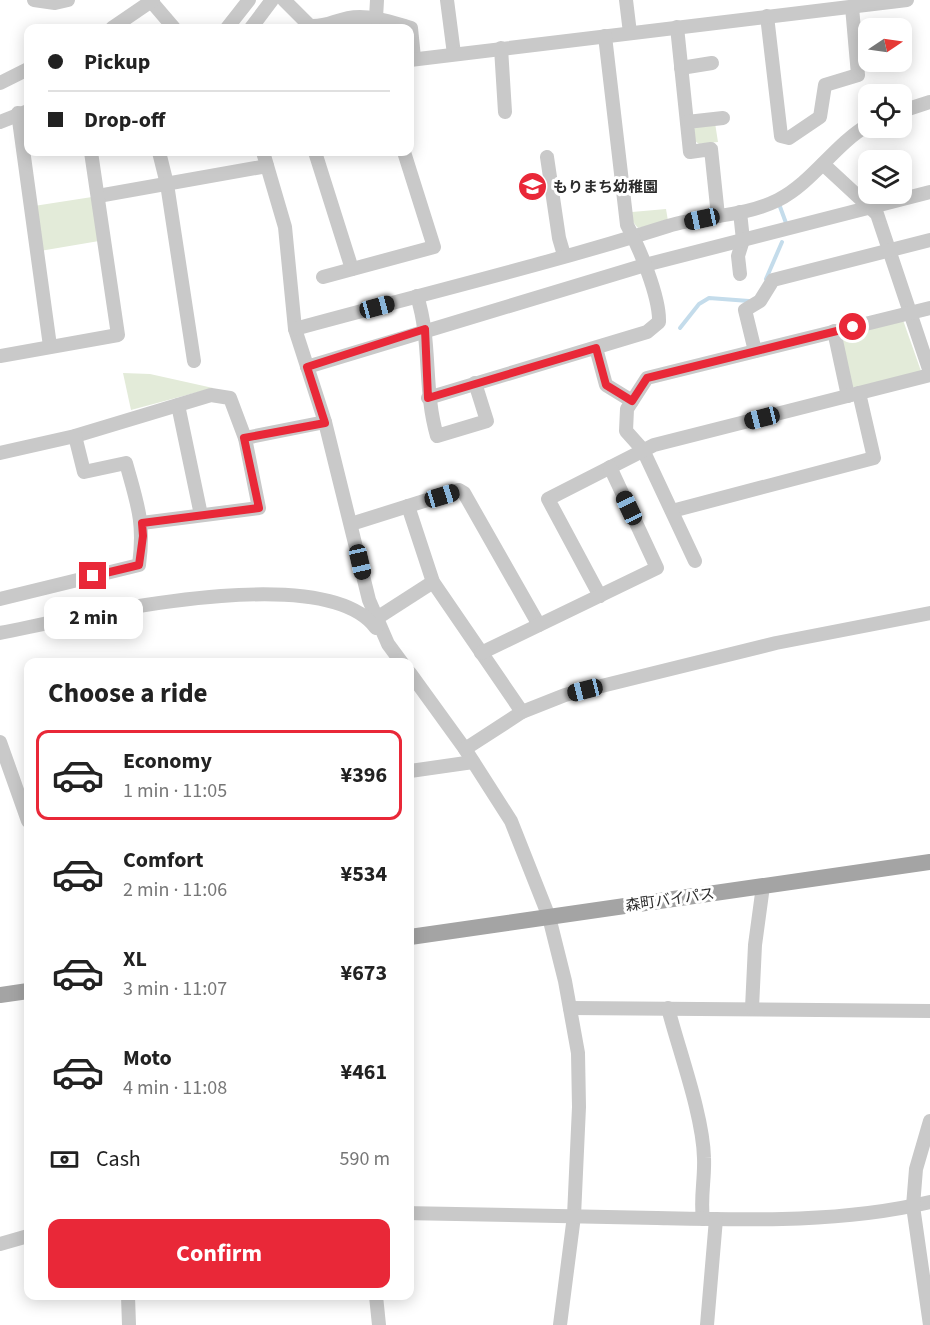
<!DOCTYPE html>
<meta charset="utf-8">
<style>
:root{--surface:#fff;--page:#f2f2f2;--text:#222;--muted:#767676;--line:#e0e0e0;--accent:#e92838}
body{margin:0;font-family:"Source Sans 3","Noto Sans JP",sans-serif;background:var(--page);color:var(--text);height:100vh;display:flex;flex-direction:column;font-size:22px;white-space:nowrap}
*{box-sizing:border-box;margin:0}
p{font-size:20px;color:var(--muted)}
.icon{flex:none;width:33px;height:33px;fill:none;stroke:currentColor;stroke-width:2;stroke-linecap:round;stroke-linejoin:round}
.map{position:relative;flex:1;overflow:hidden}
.side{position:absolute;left:24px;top:658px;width:390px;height:642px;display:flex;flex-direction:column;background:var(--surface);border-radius:12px;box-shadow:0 3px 15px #0003}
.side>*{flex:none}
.top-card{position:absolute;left:24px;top:24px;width:390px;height:132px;border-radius:12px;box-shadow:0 3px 15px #0003;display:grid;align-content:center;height:132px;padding:0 24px;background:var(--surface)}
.needle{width:39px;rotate:77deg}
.fabs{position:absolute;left:858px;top:18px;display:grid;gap:12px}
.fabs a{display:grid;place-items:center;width:54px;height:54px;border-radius:12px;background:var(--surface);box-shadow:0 3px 15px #0003;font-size:30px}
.end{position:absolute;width:27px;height:27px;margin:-14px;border:8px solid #e92838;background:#fff;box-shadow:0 0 0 3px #fff}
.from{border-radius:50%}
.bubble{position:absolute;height:42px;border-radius:12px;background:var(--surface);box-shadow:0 3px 15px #0003;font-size:20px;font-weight:700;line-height:42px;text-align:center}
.car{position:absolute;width:18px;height:36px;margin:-18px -9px;border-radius:8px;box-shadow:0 0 4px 2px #0007;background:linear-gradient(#222 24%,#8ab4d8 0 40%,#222 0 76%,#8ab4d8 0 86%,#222 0)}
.top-card b{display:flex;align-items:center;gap:21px;height:57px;font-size:22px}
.top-card b+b{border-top:2px solid var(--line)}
.top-card i{width:15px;height:15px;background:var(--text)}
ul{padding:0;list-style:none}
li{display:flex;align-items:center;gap:18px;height:90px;margin:0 12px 9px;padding:0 12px;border:3px solid transparent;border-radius:12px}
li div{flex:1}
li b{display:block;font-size:22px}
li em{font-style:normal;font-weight:700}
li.active{border-color:var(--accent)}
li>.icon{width:54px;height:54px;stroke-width:1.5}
h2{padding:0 24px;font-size:27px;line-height:72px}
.pay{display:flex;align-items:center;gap:15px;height:66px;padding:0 24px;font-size:22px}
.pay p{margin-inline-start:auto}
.primary-button{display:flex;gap:12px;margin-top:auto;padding:12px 24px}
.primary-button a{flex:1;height:69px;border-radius:12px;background:var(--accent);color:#fff;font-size:24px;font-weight:700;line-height:69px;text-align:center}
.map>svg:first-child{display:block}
</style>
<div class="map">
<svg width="930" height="1325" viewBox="0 0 930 1325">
<rect width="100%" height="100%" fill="#fff"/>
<!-- green -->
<g fill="#e3ebd9">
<path d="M715 123 718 142 699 144 695 141 694 129 697 125Z"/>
<path d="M92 197 99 241 40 251 34 206Z"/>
<path d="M666 209 668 221 638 228 633 222 632 212Z"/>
<path d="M903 320 921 371 855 388 850 385 842 335Z"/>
<path d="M123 373 150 374 213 388 131 410Z"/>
</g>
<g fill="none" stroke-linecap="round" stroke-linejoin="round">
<!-- stream -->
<g stroke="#c4dceb" stroke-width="4">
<path d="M779 204 786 223"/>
<path d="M766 279 782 242"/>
<path d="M680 328 699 304 709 298 749 301"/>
</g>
<!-- minor -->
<g stroke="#c9c9c9" stroke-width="14">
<path d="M34 0 55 3 68 0"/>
<path d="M150 0 174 28"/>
<path d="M284 0 310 26C327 27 333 21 348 18 369 14 391 22 411 28L414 58"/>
<path d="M447 0 454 54"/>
<path d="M626 0 630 33"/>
<path d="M767 16 781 136 789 138 820 117 825 85 858 75 852 7"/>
<path d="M376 18 377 0"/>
<path d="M677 27 690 152 711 149 718 216"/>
<path d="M112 28 153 0"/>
<path d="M227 28 249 0"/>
<path d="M251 28 272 0"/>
<path d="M501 48 505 112"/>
<path d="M410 60 907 0"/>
<path d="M681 68 712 63"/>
<path d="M0 83 28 69"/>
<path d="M902 111 930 102"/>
<path d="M18 113 50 346"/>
<path d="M0 122 28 111"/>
<path d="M687 122 723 118"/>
<path d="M159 152 167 184 194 361"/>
<path d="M263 152 285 227 295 329 325 422 369 600 388 644 402 663"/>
<path d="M315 152 352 269"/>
<path d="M547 157 559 238 564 255"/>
<path d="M823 164 877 214 930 372"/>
<path d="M98 196 267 166"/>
<path d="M740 274 738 256 743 240 740 212"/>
<path d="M323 277 434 247 404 152"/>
<path d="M417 296C432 343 423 388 437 436L487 421 475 383"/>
<path d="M295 329C419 295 545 265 668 226 704 215 744 217 778 200 813 182 834 145 868 125"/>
<path d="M834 331 848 396"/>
<path d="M596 348 606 385 632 401"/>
<path d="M755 351 745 310 760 301 773 280 930 240"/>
<path d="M0 356 118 335 91 152"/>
<path d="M307 367 645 265 930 192"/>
<path d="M428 398 647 332 659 322C660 297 639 247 627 225L605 36"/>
<path d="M178 405 201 515"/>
<path d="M245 438 325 422"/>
<path d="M0 453 75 436 211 395 230 398 245 438 259 508 142 523"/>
<path d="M408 506 433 582 522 712"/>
<path d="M672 511 874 458 859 393"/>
<path d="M351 524 459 490 464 493 539 625"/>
<path d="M695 561 643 450 626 431 627 409 647 378 930 308"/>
<path d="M600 596 548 499 654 445 930 375"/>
<path d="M0 599 139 565C145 522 137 503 126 463L84 472 75 436"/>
<path d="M377 618 433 582"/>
<path d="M0 633C77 618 323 557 376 628"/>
<path d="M481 653 657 568 610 467"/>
<path d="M410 673 465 749 511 821 549 917 565 981 578 1053 579 1107 574 1216 560 1325"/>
<path d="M0 742 28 821"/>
<path d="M465 749 522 712 565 695 776 643 930 613"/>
<path d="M410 771 473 762"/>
<path d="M570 1008 930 1011"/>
<path d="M668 1008C679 1051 703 1115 704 1158 705 1179 700 1198 703 1219"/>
<path d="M752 1008 755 945 763 886"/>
<path d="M410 1213C492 1215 574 1216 657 1218 748 1220 841 1223 930 1202"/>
<path d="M0 1244 28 1236"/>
<path d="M128 1296 129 1325"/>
<path d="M376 1296 379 1325"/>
<path d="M707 1325 716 1219"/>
<path d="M930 1325 913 1206 916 1169 930 1121"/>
</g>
<!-- major -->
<g stroke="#a4a4a4" stroke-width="16">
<path d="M410 937 930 862"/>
<path d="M0 995 28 991"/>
</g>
</g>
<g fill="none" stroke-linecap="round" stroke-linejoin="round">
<!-- route -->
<path stroke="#e92838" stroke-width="8" d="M93 576 139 565 143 536 142 523 259 508 244 438 325 423 307 367 425 329 428 398 596 348 606 385 632 401 647 378 853 327"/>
</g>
<!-- icons -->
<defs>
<symbol id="school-disc" viewBox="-11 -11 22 22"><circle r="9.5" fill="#e92838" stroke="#fff"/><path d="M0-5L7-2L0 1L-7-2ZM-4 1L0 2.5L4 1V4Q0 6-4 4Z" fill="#fff"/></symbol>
</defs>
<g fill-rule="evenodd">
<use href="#school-disc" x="516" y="170" width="33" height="33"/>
</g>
<g text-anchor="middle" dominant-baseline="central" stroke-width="6" stroke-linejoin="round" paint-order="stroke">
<!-- poi labels -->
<g font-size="15" font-weight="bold" fill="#2c2c2c" stroke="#fff" text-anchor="start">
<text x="553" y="187">もりまち幼稚園</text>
</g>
<!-- street labels -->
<g font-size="15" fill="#2c2c2c" stroke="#fff">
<text transform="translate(670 900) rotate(-8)">森町バイパス</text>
</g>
</g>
</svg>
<div class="fabs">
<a><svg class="needle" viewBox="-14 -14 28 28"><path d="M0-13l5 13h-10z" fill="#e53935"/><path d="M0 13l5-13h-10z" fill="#767676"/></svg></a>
<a><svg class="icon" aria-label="locate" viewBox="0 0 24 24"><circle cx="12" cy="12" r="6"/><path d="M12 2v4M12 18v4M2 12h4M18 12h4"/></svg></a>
<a><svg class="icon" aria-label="layers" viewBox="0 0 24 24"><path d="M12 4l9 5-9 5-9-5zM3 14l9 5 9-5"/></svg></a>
</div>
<i class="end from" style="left:853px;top:327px"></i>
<i class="end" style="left:93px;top:576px"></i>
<div class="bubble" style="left:44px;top:597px;width:99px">2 min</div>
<i class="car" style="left:702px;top:219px;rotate:258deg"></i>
<i class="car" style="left:377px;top:307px;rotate:75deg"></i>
<i class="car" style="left:762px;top:418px;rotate:256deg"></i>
<i class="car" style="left:442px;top:496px;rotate:73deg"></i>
<i class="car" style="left:629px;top:508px;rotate:335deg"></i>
<i class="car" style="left:360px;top:562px;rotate:167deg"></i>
<i class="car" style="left:585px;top:690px;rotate:256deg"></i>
<div class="top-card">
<b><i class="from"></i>Pickup</b>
<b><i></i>Drop-off</b>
</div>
<section class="side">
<h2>Choose a ride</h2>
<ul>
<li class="active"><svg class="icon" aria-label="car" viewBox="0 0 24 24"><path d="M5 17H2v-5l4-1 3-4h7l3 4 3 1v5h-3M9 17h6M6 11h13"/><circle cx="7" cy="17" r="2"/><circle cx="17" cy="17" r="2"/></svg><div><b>Economy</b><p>1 min · 11:05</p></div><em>¥396</em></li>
<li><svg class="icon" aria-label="car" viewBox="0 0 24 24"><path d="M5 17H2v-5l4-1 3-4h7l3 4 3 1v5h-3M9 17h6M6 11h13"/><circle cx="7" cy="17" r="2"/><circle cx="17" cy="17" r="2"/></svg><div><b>Comfort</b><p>2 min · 11:06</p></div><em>¥534</em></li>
<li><svg class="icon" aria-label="car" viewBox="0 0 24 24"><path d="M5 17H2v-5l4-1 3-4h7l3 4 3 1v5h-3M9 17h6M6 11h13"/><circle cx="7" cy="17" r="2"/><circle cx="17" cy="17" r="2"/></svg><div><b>XL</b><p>3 min · 11:07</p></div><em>¥673</em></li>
<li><svg class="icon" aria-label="car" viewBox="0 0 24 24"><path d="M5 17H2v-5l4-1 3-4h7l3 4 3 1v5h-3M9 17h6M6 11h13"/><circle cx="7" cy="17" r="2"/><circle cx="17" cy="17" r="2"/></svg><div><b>Moto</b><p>4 min · 11:08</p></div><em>¥461</em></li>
</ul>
<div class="pay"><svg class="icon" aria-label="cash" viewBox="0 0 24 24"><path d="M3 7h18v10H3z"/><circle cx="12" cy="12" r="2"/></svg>Cash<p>590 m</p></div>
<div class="primary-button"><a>Confirm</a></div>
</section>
</div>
